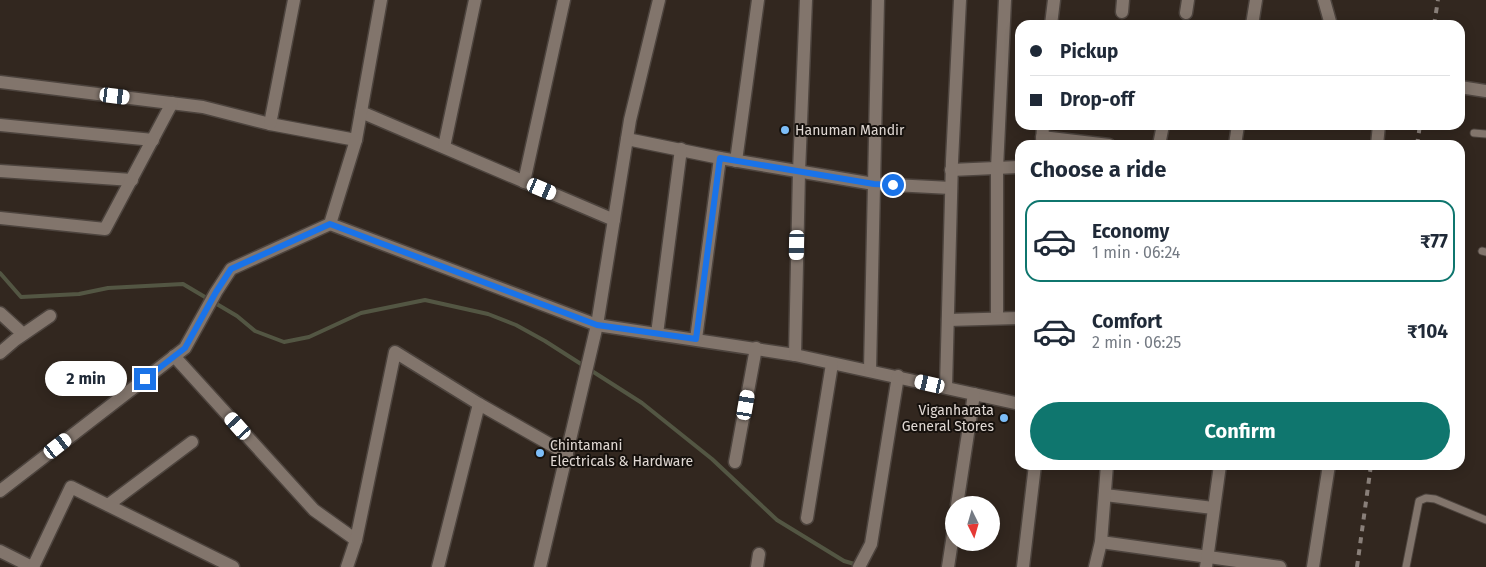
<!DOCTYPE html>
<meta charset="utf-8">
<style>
:root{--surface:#fff;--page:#f6f6f7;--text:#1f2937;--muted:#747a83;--line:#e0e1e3;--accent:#0f766e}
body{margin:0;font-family:"Fira Sans",sans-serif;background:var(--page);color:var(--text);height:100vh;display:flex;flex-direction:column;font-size:19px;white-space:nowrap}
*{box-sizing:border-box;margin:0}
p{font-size:16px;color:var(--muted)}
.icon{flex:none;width:28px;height:28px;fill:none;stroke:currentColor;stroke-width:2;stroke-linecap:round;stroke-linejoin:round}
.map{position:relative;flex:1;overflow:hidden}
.panel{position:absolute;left:1015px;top:140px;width:450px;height:330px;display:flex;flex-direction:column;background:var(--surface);border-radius:15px;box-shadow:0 2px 12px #0003}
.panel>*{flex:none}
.hud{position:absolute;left:1015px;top:20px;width:450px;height:110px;border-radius:15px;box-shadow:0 2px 12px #0003;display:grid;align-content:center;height:110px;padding:0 15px;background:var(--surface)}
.needle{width:32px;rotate:175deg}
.fabs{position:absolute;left:945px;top:496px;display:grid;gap:10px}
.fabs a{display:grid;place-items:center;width:55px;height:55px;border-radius:50%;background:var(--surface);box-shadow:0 2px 12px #0003;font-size:25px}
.end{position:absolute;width:22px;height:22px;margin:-11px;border:6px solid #1a73e8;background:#fff;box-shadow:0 0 0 2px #fff}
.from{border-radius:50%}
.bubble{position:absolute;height:35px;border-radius:18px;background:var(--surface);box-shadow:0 2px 12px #0003;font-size:16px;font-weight:700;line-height:35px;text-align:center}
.car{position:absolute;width:15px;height:30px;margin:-15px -8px;border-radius:6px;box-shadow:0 0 4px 1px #0007;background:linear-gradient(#fff 24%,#345 0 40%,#fff 0 76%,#345 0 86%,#fff 0)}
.hud b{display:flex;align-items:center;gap:18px;height:48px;font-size:19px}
.hud b+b{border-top:1px solid var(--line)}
.hud i{width:12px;height:12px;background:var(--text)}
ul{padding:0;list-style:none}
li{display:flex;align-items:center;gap:15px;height:82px;margin:0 10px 8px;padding:0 5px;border:2px solid transparent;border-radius:15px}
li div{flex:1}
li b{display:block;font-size:19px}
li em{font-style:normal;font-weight:700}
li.selected{border-color:var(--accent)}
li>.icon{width:45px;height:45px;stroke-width:1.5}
h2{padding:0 15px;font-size:22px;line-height:60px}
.cta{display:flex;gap:10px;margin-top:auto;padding:10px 15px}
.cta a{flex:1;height:58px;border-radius:30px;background:var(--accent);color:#fff;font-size:20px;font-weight:700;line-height:58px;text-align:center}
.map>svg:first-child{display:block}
</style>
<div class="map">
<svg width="1486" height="567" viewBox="0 0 1486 567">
<rect width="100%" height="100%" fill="#32271f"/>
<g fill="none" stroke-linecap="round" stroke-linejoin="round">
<!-- stream -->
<path stroke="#535643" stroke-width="4" d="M0 273 21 297 79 294 108 288 183 284 237 316 255 331 284 342 309 337 361 313 425 300 488 314 516 325 545 341 642 403 712 459 777 520 844 561 858 565"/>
<defs>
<g id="service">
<path d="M1474 133 1486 134"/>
<path d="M1482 251 1486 252"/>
<path d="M1406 567 1419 501 1426 498 1435 499 1486 520"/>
</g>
<g id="minor">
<path d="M1324 0 1331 25"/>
<path d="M1122 12 1123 0"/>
<path d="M1186 13 1188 0"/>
<path d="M1051 25 1054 0"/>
<path d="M1252 25 1256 0"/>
<path d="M0 82 203 107 270 124 356 140"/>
<path d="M1460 87 1486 91"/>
<path d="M361 112 614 220"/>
<path d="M270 124 294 0"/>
<path d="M0 125 153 140"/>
<path d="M1042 137 1109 145"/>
<path d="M627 139 720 158 874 184 951 188"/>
<path d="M1042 145 1043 125"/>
<path d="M1159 145 1163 125"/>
<path d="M1235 145 1238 125"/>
<path d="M1377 145 1379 125"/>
<path d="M444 147 475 0"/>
<path d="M736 161 758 0"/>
<path d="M951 170 1020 167"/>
<path d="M0 171 132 180"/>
<path d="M524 182 564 0"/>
<path d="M0 218 105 229 172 103"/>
<path d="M330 224 597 325 795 355 1020 404"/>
<path d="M0 313 23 334"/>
<path d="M997 318V168L1005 0"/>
<path d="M948 320 1020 318"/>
<path d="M657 334 681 149"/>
<path d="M696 339 720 158"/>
<path d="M0 353 15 340 50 316"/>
<path d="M795 355 799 172 806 0"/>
<path d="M174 356 314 510 356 540"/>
<path d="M870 370 878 0"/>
<path d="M946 387 952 161 960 0"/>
<path d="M735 462 756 348"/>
<path d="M0 491 185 348 216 292 231 269 330 224 356 140 381 0"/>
<path d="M1105 495 1213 508"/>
<path d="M108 505 192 442"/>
<path d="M957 505 974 394"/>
<path d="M807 518 832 364"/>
<path d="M1101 542 1280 567"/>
<path d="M0 551 32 567"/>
<path d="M33 567 71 487 233 567"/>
<path d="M347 567 356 540 395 352 479 404 567 454"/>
<path d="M438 567 479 404"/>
<path d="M540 567 597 325 630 120 659 0"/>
<path d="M757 567 759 554"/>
<path d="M859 567 871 544 898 376"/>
<path d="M948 567 954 528"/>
<path d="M1023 567 1035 465"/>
<path d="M1095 567 1101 542 1107 465"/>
<path d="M1206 567 1220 465"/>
<path d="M1313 567 1329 465"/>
</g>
</defs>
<!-- service casing -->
<use href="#service" stroke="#4d443e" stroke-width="9"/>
<!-- minor casing -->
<use href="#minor" stroke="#4d443e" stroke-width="15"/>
<!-- service -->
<use href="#service" stroke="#82756c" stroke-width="7"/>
<!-- minor -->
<use href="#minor" stroke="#82756c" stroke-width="12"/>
<!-- rail -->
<g stroke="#897f79" stroke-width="4" stroke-dasharray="6 6" stroke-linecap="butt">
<path d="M1434 25 1438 0"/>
<path d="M1417 145 1420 125"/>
<path d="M1357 567 1371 465"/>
</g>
</g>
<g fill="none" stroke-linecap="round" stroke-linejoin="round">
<!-- route -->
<path stroke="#1a73e8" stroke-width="6" d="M145 379 185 348 216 292 231 269 330 224 597 325 696 339 720 158 874 184 893 185"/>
</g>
<!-- markers -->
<g fill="#7dbef9" stroke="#16110d" stroke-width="2">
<circle cx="785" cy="130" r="5"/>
<circle cx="1004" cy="418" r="5"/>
<circle cx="540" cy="453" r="5"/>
</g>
<g text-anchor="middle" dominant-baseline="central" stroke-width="4" stroke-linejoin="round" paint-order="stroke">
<!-- poi labels -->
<g font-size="14" fill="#e0d8d3" stroke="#16110d" text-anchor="start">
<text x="795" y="130">Hanuman Mandir</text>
<text x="994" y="410" text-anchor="end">Viganharata<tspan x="994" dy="16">General Stores</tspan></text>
<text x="550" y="445">Chintamani<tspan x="550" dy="16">Electricals &amp; Hardware</tspan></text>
</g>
</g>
</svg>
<div class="fabs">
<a><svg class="needle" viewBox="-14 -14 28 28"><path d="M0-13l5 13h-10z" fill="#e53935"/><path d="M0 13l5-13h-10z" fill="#747a83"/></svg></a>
</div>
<i class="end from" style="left:893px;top:185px"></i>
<i class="end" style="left:145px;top:379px"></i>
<div class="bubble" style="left:45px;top:361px;width:82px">2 min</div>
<i class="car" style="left:115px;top:96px;rotate:97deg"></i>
<i class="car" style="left:542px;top:189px;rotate:113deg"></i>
<i class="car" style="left:797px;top:245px;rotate:181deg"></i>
<i class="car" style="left:930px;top:384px;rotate:283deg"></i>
<i class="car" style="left:746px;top:405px;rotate:10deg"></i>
<i class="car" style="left:238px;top:426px;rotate:318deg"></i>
<i class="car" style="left:58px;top:446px;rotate:52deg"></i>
<div class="hud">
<b><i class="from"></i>Pickup</b>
<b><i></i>Drop-off</b>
</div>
<section class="panel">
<h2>Choose a ride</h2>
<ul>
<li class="selected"><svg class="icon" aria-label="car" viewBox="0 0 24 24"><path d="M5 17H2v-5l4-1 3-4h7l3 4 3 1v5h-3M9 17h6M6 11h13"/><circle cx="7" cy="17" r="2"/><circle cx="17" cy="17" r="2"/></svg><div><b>Economy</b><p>1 min · 06:24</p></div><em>₹77</em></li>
<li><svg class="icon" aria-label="car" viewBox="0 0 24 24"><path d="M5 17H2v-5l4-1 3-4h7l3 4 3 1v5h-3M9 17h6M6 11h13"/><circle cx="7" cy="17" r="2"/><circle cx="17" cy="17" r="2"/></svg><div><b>Comfort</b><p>2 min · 06:25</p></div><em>₹104</em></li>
</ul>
<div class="cta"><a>Confirm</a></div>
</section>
</div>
